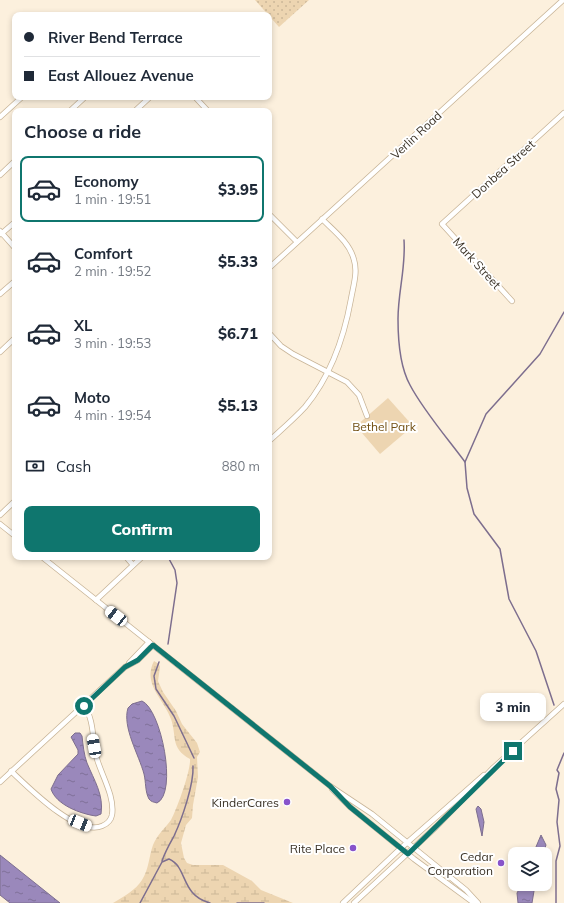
<!DOCTYPE html>
<meta charset="utf-8">
<style>
:root{--surface:#fff;--page:#f2f2f3;--text:#1f2937;--muted:#747a83;--line:#e0e1e3;--accent:#0f766e}
body{margin:0;font-family:Mulish,sans-serif;background:var(--page);color:var(--text);height:100vh;display:flex;flex-direction:column;font-size:15px;white-space:nowrap}
*{box-sizing:border-box;margin:0}
p{font-size:13px;color:var(--muted)}
.icon{flex:none;width:22px;height:22px;fill:none;stroke:currentColor;stroke-width:2;stroke-linecap:round;stroke-linejoin:round}
.map{position:relative;flex:1;overflow:hidden}
.panel{position:absolute;left:12px;top:108px;width:260px;height:452px;display:flex;flex-direction:column;background:var(--surface);border-radius:8px;box-shadow:0 2px 6px #0003}
.panel>*{flex:none}
.top-card{position:absolute;left:12px;top:12px;width:260px;height:88px;border-radius:8px;box-shadow:0 2px 6px #0003;display:grid;align-content:center;height:88px;padding:0 12px;background:var(--surface)}
.tools{position:absolute;left:508px;top:847px;display:grid;gap:8px}
.tools a{display:grid;place-items:center;width:44px;height:44px;border-radius:8px;background:var(--surface);box-shadow:0 2px 6px #0003;font-size:20px}
.end{position:absolute;width:18px;height:18px;margin:-9px;border:5px solid #0f766e;background:#fff;box-shadow:0 0 0 2px #fff}
.from{border-radius:50%}
.bubble{position:absolute;height:28px;border-radius:8px;background:var(--surface);box-shadow:0 2px 6px #0003;font-size:13px;font-weight:800;line-height:28px;text-align:center}
.car{position:absolute;width:12px;height:24px;margin:-12px -6px;border-radius:5px;box-shadow:0 0 3px 1px #0007;background:linear-gradient(#fff 24%,#345 0 40%,#fff 0 76%,#345 0 86%,#fff 0)}
.top-card b{display:flex;align-items:center;gap:14px;height:38px;font-size:15px}
.top-card b+b{border-top:1px solid var(--line)}
.top-card i{width:10px;height:10px;background:var(--text)}
ul{padding:0;list-style:none}
li{display:flex;align-items:center;gap:12px;height:66px;margin:0 8px 6px;padding:0 4px;border:2px solid transparent;border-radius:8px}
li div{flex:1}
li b{display:block;font-size:15px}
li em{font-style:normal;font-weight:800}
li.on{border-color:var(--accent)}
li>.icon{width:36px;height:36px;stroke-width:1.5}
h2{padding:0 12px;font-size:18px;line-height:48px}
.pay{display:flex;align-items:center;gap:10px;height:44px;padding:0 12px;font-size:15px}
.pay p{margin-inline-start:auto}
.action{display:flex;gap:8px;margin-top:auto;padding:8px 12px}
.action a{flex:1;height:46px;border-radius:8px;background:var(--accent);color:#fff;font-size:16px;font-weight:800;line-height:46px;text-align:center}
.map>svg:first-child{display:block}
</style>
<div class="map">
<svg width="564" height="903" viewBox="0 0 564 903">
<defs>
<pattern id="grass-dots" width="8" height="8" patternUnits="userSpaceOnUse"><rect width="8" height="8" fill="#edd5b1"/><path d="M2 2h.1M6 6h.1" fill="none" stroke="#ccb798" stroke-width="1.8" stroke-linecap="round"/></pattern>
<pattern id="wetland-marsh" width="20" height="14" patternUnits="userSpaceOnUse"><rect width="20" height="14" fill="#edd5b1"/><path d="M1 5h8M5 5V1M11 12h8M15 12V8" fill="none" stroke="#ccb798"/></pattern>
<pattern id="water-ripples" width="26" height="14" patternUnits="userSpaceOnUse"><rect width="26" height="14" fill="#9a88bb"/><path d="M2 4q2-2 4 0t4 0M15 11q2-2 4 0t4 0" fill="none" stroke="#7f7098"/></pattern>
</defs>
<rect width="100%" height="100%" fill="#fcf0dd"/>
<!-- grass -->
<path fill="url(#grass-dots)" d="M255 0H309L279 27Z"/>
<!-- wetland -->
<path fill="url(#wetland-marsh)" d="M154 661 159 664 160 667 158 681 163 692 176 711 182 724 197 743 200 752 197 757 198 777 193 805 192 818 186 825 181 843 184 858 187 863 193 865H223L252 881 261 890 293 903H113C123 897 136 890 142 880 149 869 149 856 153 845 157 835 165 828 171 820 177 809 191 770 190 759 170 748 177 736 171 719 164 699 142 684 154 661Z"/>
<!-- park -->
<path fill="#edd5b1" d="M388 398 413 426 380 454 356 426Z"/>
<!-- water -->
<g fill="url(#water-ripples)" stroke="#7d6e8e">
<path d="M142 701C161 709 178 793 157 803 154 802 151 802 149 799 145 792 146 782 144 774 139 755 122 727 128 708L132 704Z"/>
<path d="M75 733H80L82 736C83 745 84 755 87 763 94 780 104 795 101 814L96 816C81 814 56 805 51 789L58 775 78 754V750L71 737Z"/>
<path d="M478 806 481 809 484 822 482 836 476 809Z"/>
<path d="M541 835 546 845 543 854H533Z"/>
<path d="M0 855 60 903H10L0 895Z"/>
<path d="M522 884H538L534 891 532 903H518L517 893Z"/>
</g>
<g fill="none" stroke-linecap="round" stroke-linejoin="round">
<!-- stream -->
<g stroke="#7d6e8e" stroke-width="1.5">
<path d="M404 240C406 267 398 292 398 319 398 339 400 367 410 385 423 410 448 439 465 462"/>
<path d="M168 644 177 583 175 570 168 557"/>
<path d="M159 662 154 676 156 689 174 716 194 758"/>
<path d="M554 705 536 651 509 599 500 549 474 514 467 488 465 462 486 414 540 354 564 312"/>
<path d="M162 861C165 852 169 845 174 836 182 819 194 784 193 766"/>
<path d="M140 903 162 862 169 859C188 867 180 895 210 903"/>
<path d="M237 903H264"/>
<path d="M556 903V861L560 846 557 822 559 800 556 789 559 773 557 770 564 753"/>
</g>
<defs>
<g id="minor">
<path d="M195 97 208 111"/>
<path d="M70 111 85 97"/>
<path d="M135 111 150 97"/>
<path d="M0 117 22 97"/>
<path d="M0 175 15 161"/>
<path d="M269 214 297 242"/>
<path d="M0 231 15 248"/>
<path d="M1 234 15 222"/>
<path d="M269 268 563 0"/>
<path d="M0 294 15 281"/>
<path d="M512 301 442 224 564 113"/>
<path d="M269 333 281 346 293 354 347 382 359 395 367 416"/>
<path d="M0 352 15 338"/>
<path d="M269 441C281 430 294 419 305 407 330 377 344 338 351 299 353 287 358 272 354 260 350 243 334 231 322 219"/>
<path d="M0 515 15 501"/>
<path d="M0 524 15 536"/>
<path d="M42 557 330 786 372 814 466 890 478 903"/>
<path d="M127 558 133 565"/>
<path d="M96 600 142 557"/>
<path d="M129 663 149 642"/>
<path d="M11 771C28 787 77 837 102 826 107 824 111 820 112 815 115 797 102 776 97 759 92 743 95 720 84 706"/>
<path d="M0 782 125 667 138 660 153 645"/>
<path d="M332 789 350 807 414 859 474 903"/>
<path d="M343 903 401 848 484 775"/>
<path d="M354 903 436 827 492 769 564 704"/>
</g>
</defs>
<!-- minor casing -->
<use href="#minor" stroke="#c8b497" stroke-width="6"/>
<!-- minor -->
<use href="#minor" stroke="#fff" stroke-width="4.5"/>
</g>
<g fill="none" stroke-linecap="round" stroke-linejoin="round">
<!-- route -->
<path stroke="#0f766e" stroke-width="5" d="M84 706 125 667 138 660 153 645 330 786 350 807 408 854 513 751"/>
</g>
<!-- markers -->
<g fill="#8853cb" stroke="#fff" stroke-width="1.5">
<circle cx="287" cy="802" r="4"/>
<circle cx="353" cy="848" r="4"/>
<circle cx="501" cy="863" r="4"/>
</g>
<g text-anchor="middle" dominant-baseline="central" stroke-width="4" stroke-linejoin="round" paint-order="stroke">
<!-- street labels -->
<g font-size="12" fill="#3a3226" stroke="#fff">
<text transform="translate(416 135) rotate(-43)">Verlin Road</text>
<text transform="translate(503 169) rotate(-42)">Donbea Street</text>
<text transform="translate(477 263) rotate(48)">Mark Street</text>
</g>
<!-- park labels -->
<g font-size="12" fill="#714f12" stroke="#fff">
<text x="384" y="426">Bethel Park</text>
</g>
<!-- poi labels -->
<g font-size="12" fill="#3a3226" stroke="#fff" text-anchor="end">
<text x="279" y="802">KinderCares</text>
<text x="345" y="848">Rite Place</text>
<text x="493" y="856">Cedar<tspan x="493" dy="14">Corporation</tspan></text>
</g>
</g>
</svg>
<div class="tools">
<a><svg class="icon" aria-label="layers" viewBox="0 0 24 24"><path d="M12 4l9 5-9 5-9-5zM3 14l9 5 9-5"/></svg></a>
</div>
<i class="end from" style="left:84px;top:706px"></i>
<i class="end" style="left:513px;top:751px"></i>
<div class="bubble" style="left:480px;top:693px;width:66px">3 min</div>
<i class="car" style="left:116px;top:616px;rotate:308deg"></i>
<i class="car" style="left:94px;top:746px;rotate:350deg"></i>
<i class="car" style="left:80px;top:823px;rotate:112deg"></i>
<div class="top-card">
<b><i class="from"></i>River Bend Terrace</b>
<b><i></i>East Allouez Avenue</b>
</div>
<section class="panel">
<h2>Choose a ride</h2>
<ul>
<li class="on"><svg class="icon" aria-label="car" viewBox="0 0 24 24"><path d="M5 17H2v-5l4-1 3-4h7l3 4 3 1v5h-3M9 17h6M6 11h13"/><circle cx="7" cy="17" r="2"/><circle cx="17" cy="17" r="2"/></svg><div><b>Economy</b><p>1 min · 19:51</p></div><em>$3.95</em></li>
<li><svg class="icon" aria-label="car" viewBox="0 0 24 24"><path d="M5 17H2v-5l4-1 3-4h7l3 4 3 1v5h-3M9 17h6M6 11h13"/><circle cx="7" cy="17" r="2"/><circle cx="17" cy="17" r="2"/></svg><div><b>Comfort</b><p>2 min · 19:52</p></div><em>$5.33</em></li>
<li><svg class="icon" aria-label="car" viewBox="0 0 24 24"><path d="M5 17H2v-5l4-1 3-4h7l3 4 3 1v5h-3M9 17h6M6 11h13"/><circle cx="7" cy="17" r="2"/><circle cx="17" cy="17" r="2"/></svg><div><b>XL</b><p>3 min · 19:53</p></div><em>$6.71</em></li>
<li><svg class="icon" aria-label="car" viewBox="0 0 24 24"><path d="M5 17H2v-5l4-1 3-4h7l3 4 3 1v5h-3M9 17h6M6 11h13"/><circle cx="7" cy="17" r="2"/><circle cx="17" cy="17" r="2"/></svg><div><b>Moto</b><p>4 min · 19:54</p></div><em>$5.13</em></li>
</ul>
<div class="pay"><svg class="icon" aria-label="cash" viewBox="0 0 24 24"><path d="M3 7h18v10H3z"/><circle cx="12" cy="12" r="2"/></svg>Cash<p>880 m</p></div>
<div class="action"><a>Confirm</a></div>
</section>
</div>
